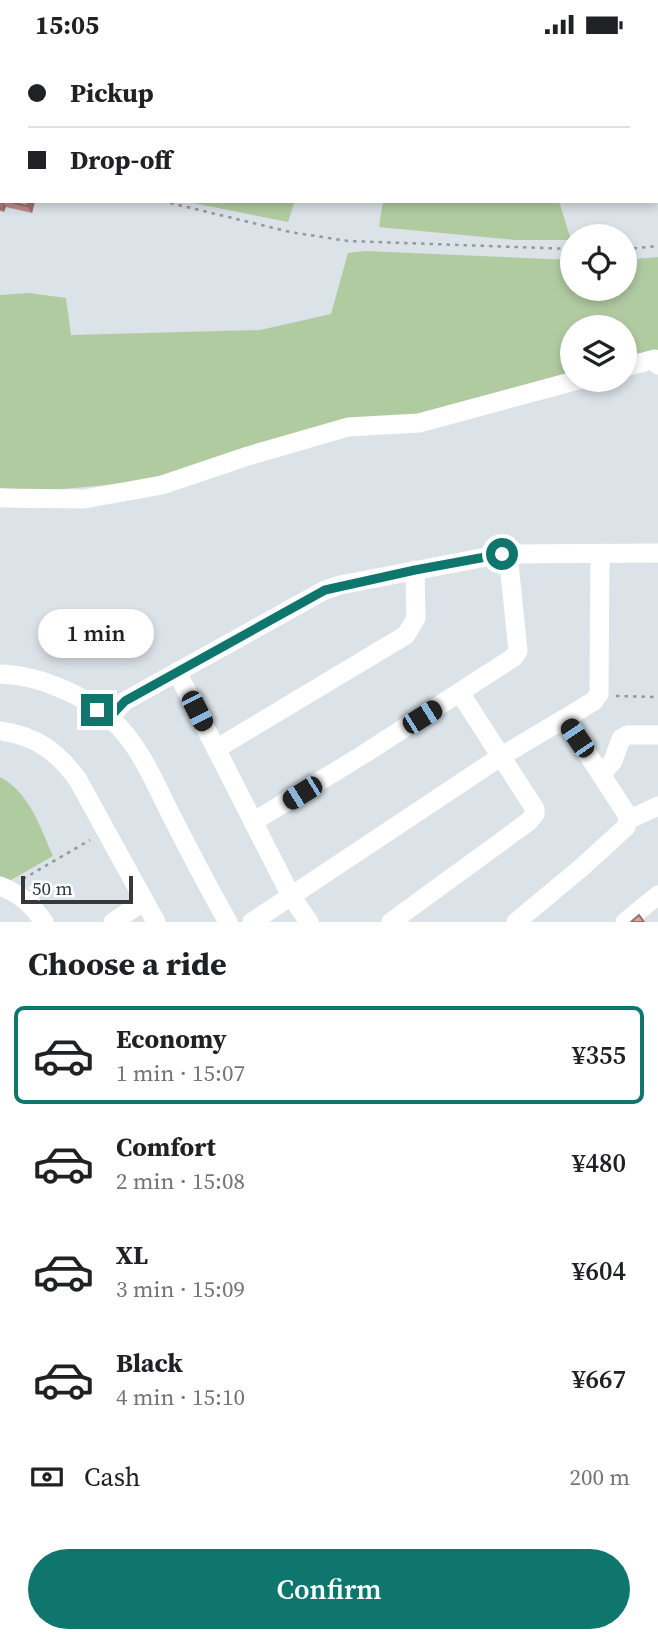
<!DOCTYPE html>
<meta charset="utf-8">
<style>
:root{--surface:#fff;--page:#f6f6f6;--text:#202124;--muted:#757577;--line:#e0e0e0;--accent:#0f766e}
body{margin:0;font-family:"Source Serif 4",serif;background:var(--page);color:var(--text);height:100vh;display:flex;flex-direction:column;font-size:26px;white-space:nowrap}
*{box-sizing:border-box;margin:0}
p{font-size:23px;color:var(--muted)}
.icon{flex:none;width:38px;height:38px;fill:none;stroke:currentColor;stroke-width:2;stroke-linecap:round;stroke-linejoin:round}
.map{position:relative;height:873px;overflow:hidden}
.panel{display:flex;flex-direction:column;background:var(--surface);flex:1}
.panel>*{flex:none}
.banner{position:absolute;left:0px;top:0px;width:658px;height:154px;box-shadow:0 4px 10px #0003;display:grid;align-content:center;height:154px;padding:0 28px;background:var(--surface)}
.tools{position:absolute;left:560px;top:175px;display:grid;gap:14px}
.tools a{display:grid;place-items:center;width:77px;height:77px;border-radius:50%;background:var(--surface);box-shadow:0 4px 10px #0003;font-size:35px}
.scale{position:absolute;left:21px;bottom:18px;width:112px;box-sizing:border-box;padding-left:7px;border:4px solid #36383b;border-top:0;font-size:19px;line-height:24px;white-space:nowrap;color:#36383b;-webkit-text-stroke:5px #fff;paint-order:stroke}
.end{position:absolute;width:32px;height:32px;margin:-16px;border:9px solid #0f766e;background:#fff;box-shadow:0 0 0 4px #fff}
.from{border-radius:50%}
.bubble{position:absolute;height:49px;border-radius:24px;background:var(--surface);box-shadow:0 4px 10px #0003;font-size:23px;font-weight:600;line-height:49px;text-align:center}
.car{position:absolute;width:21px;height:42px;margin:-21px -10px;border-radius:9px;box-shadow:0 0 5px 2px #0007;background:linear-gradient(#222 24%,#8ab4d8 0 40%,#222 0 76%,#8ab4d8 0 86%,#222 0)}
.banner b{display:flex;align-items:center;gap:24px;height:66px;font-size:26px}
.banner b+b{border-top:2px solid var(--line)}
.banner i{width:18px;height:18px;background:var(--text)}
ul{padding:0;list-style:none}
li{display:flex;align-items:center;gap:21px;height:98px;margin:0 14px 10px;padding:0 14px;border:4px solid transparent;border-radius:10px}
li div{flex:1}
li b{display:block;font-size:26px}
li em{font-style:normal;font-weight:600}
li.on{border-color:var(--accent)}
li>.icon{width:63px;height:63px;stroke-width:1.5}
h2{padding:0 28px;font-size:32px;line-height:84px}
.pay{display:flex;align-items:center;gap:18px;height:77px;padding:0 28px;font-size:26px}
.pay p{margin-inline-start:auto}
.action{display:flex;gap:14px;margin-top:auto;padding:14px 28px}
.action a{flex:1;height:80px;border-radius:42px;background:var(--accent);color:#fff;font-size:28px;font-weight:600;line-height:80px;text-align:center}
.status{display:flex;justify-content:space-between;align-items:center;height:49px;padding:0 35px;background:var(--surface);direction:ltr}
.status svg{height:19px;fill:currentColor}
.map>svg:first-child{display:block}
</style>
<div class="status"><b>15:05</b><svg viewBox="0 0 49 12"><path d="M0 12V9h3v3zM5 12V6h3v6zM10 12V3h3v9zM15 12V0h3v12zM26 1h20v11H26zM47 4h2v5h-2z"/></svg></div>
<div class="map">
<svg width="658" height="873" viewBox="0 0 658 873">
<rect width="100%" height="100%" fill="#dbe2e8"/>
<!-- green -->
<g fill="#b1cba1">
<path d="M70 0H244L247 2H69Z"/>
<path d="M183 152H295L288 173Z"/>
<path d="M383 152H559L571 191H515L379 178Z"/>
<path d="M365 202 572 211V240H625V217L636 215 635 210 658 208V306L625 316V278H572V329L188 428 43 442 0 439V246L29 244 66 249 71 286 260 281 331 265 348 204Z"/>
<path d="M0 728C30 744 40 778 53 807L11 831 0 827Z"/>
</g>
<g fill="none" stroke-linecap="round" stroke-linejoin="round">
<!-- path -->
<g stroke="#94989d" stroke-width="2.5" stroke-dasharray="3.5 5" stroke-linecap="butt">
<path d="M162 152 290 183 348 192 572 200"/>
<path d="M625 200 658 197"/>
<path d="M616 647 658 648"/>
<path d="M23 830 90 791"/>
</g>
<!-- minor -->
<g stroke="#fff" stroke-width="19">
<path d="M625 318 655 310 658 316"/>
<path d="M0 449 84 450 162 436 248 407 348 378 419 374 578 331"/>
<path d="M177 623 291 847 309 873"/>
<path d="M0 625C41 626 93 649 121 680 141 702 154 731 167 758 187 797 206 835 228 873"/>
<path d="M109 669 125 652 325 541 340 536 502 505 658 504"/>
<path d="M0 682C36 687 57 702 78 731L156 873"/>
<path d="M216 700 406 586 416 569 415 521"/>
<path d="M601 726 613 712 621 690 627 686H658"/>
<path d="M628 771 658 757"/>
<path d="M253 773 364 705 514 608 518 602 508 505"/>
<path d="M0 837C20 845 32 855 44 873"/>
<path d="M113 873 144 852"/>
<path d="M252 873 500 708 594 652 599 645 600 505"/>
<path d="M391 873 528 773 535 765V760L460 644"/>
<path d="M516 873 581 819 626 778 628 771 626 764 565 670"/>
<path d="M625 873 658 846"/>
</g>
</g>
<!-- wall -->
<path fill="#bf8a89" d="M0 126 2 127V152H35L32 164 6 158 4 163 0 162Z"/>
<!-- shaded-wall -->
<g fill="#9b706f">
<path d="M29 152H35L32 164 27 157Z"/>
<path d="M3 154 6 157 4 163 2 160Z"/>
</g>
<!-- building -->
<g fill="#dea09f" stroke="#9b706f" stroke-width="2">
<rect x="430" y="0" width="14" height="2"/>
<rect x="492" y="0" width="25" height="2"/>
<rect x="0" y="16" width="2" height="14"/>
<path d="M0 126 2 127V151H0Z"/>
<path d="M6 152H29L27 157Z"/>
<path d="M0 153 3 154 2 160H0Z"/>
<path d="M639 866 644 873H631Z"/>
</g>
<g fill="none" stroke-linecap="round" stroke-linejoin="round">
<!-- route -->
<path stroke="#0f766e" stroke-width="9" d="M97 661 109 669 125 652 325 541 415 521 502 505"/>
</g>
</svg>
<div class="tools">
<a><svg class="icon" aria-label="locate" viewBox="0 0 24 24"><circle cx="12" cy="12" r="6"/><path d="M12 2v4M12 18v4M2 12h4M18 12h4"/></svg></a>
<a><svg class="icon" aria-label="layers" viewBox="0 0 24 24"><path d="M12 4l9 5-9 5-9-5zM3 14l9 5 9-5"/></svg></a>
</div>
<div class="scale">50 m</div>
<i class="end from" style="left:502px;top:505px"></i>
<i class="end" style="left:97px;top:661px"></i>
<div class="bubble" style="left:38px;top:560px;width:116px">1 min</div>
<i class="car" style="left:197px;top:662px;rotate:153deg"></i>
<i class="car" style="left:422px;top:668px;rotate:58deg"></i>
<i class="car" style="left:577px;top:689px;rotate:326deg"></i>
<i class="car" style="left:302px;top:744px;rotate:238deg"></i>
<div class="banner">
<b><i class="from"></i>Pickup</b>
<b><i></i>Drop-off</b>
</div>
</div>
<section class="panel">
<h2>Choose a ride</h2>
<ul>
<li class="on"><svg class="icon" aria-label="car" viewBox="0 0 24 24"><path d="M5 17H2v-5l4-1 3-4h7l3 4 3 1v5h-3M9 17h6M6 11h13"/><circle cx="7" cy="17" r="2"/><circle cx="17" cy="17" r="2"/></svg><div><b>Economy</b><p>1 min · 15:07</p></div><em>¥355</em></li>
<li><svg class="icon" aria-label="car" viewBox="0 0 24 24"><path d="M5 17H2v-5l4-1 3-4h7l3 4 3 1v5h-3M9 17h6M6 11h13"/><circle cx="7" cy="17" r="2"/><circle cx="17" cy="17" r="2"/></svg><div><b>Comfort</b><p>2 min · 15:08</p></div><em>¥480</em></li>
<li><svg class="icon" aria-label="car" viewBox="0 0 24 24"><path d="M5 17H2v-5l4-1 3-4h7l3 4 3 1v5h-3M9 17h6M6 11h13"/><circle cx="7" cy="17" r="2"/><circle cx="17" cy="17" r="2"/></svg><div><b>XL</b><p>3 min · 15:09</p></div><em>¥604</em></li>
<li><svg class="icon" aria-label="car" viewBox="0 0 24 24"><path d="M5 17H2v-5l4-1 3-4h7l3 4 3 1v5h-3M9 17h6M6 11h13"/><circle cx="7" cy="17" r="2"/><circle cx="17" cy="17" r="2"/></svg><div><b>Black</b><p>4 min · 15:10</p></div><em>¥667</em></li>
</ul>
<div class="pay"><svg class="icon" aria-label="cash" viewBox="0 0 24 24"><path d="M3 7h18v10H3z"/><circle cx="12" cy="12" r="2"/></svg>Cash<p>200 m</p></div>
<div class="action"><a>Confirm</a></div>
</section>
